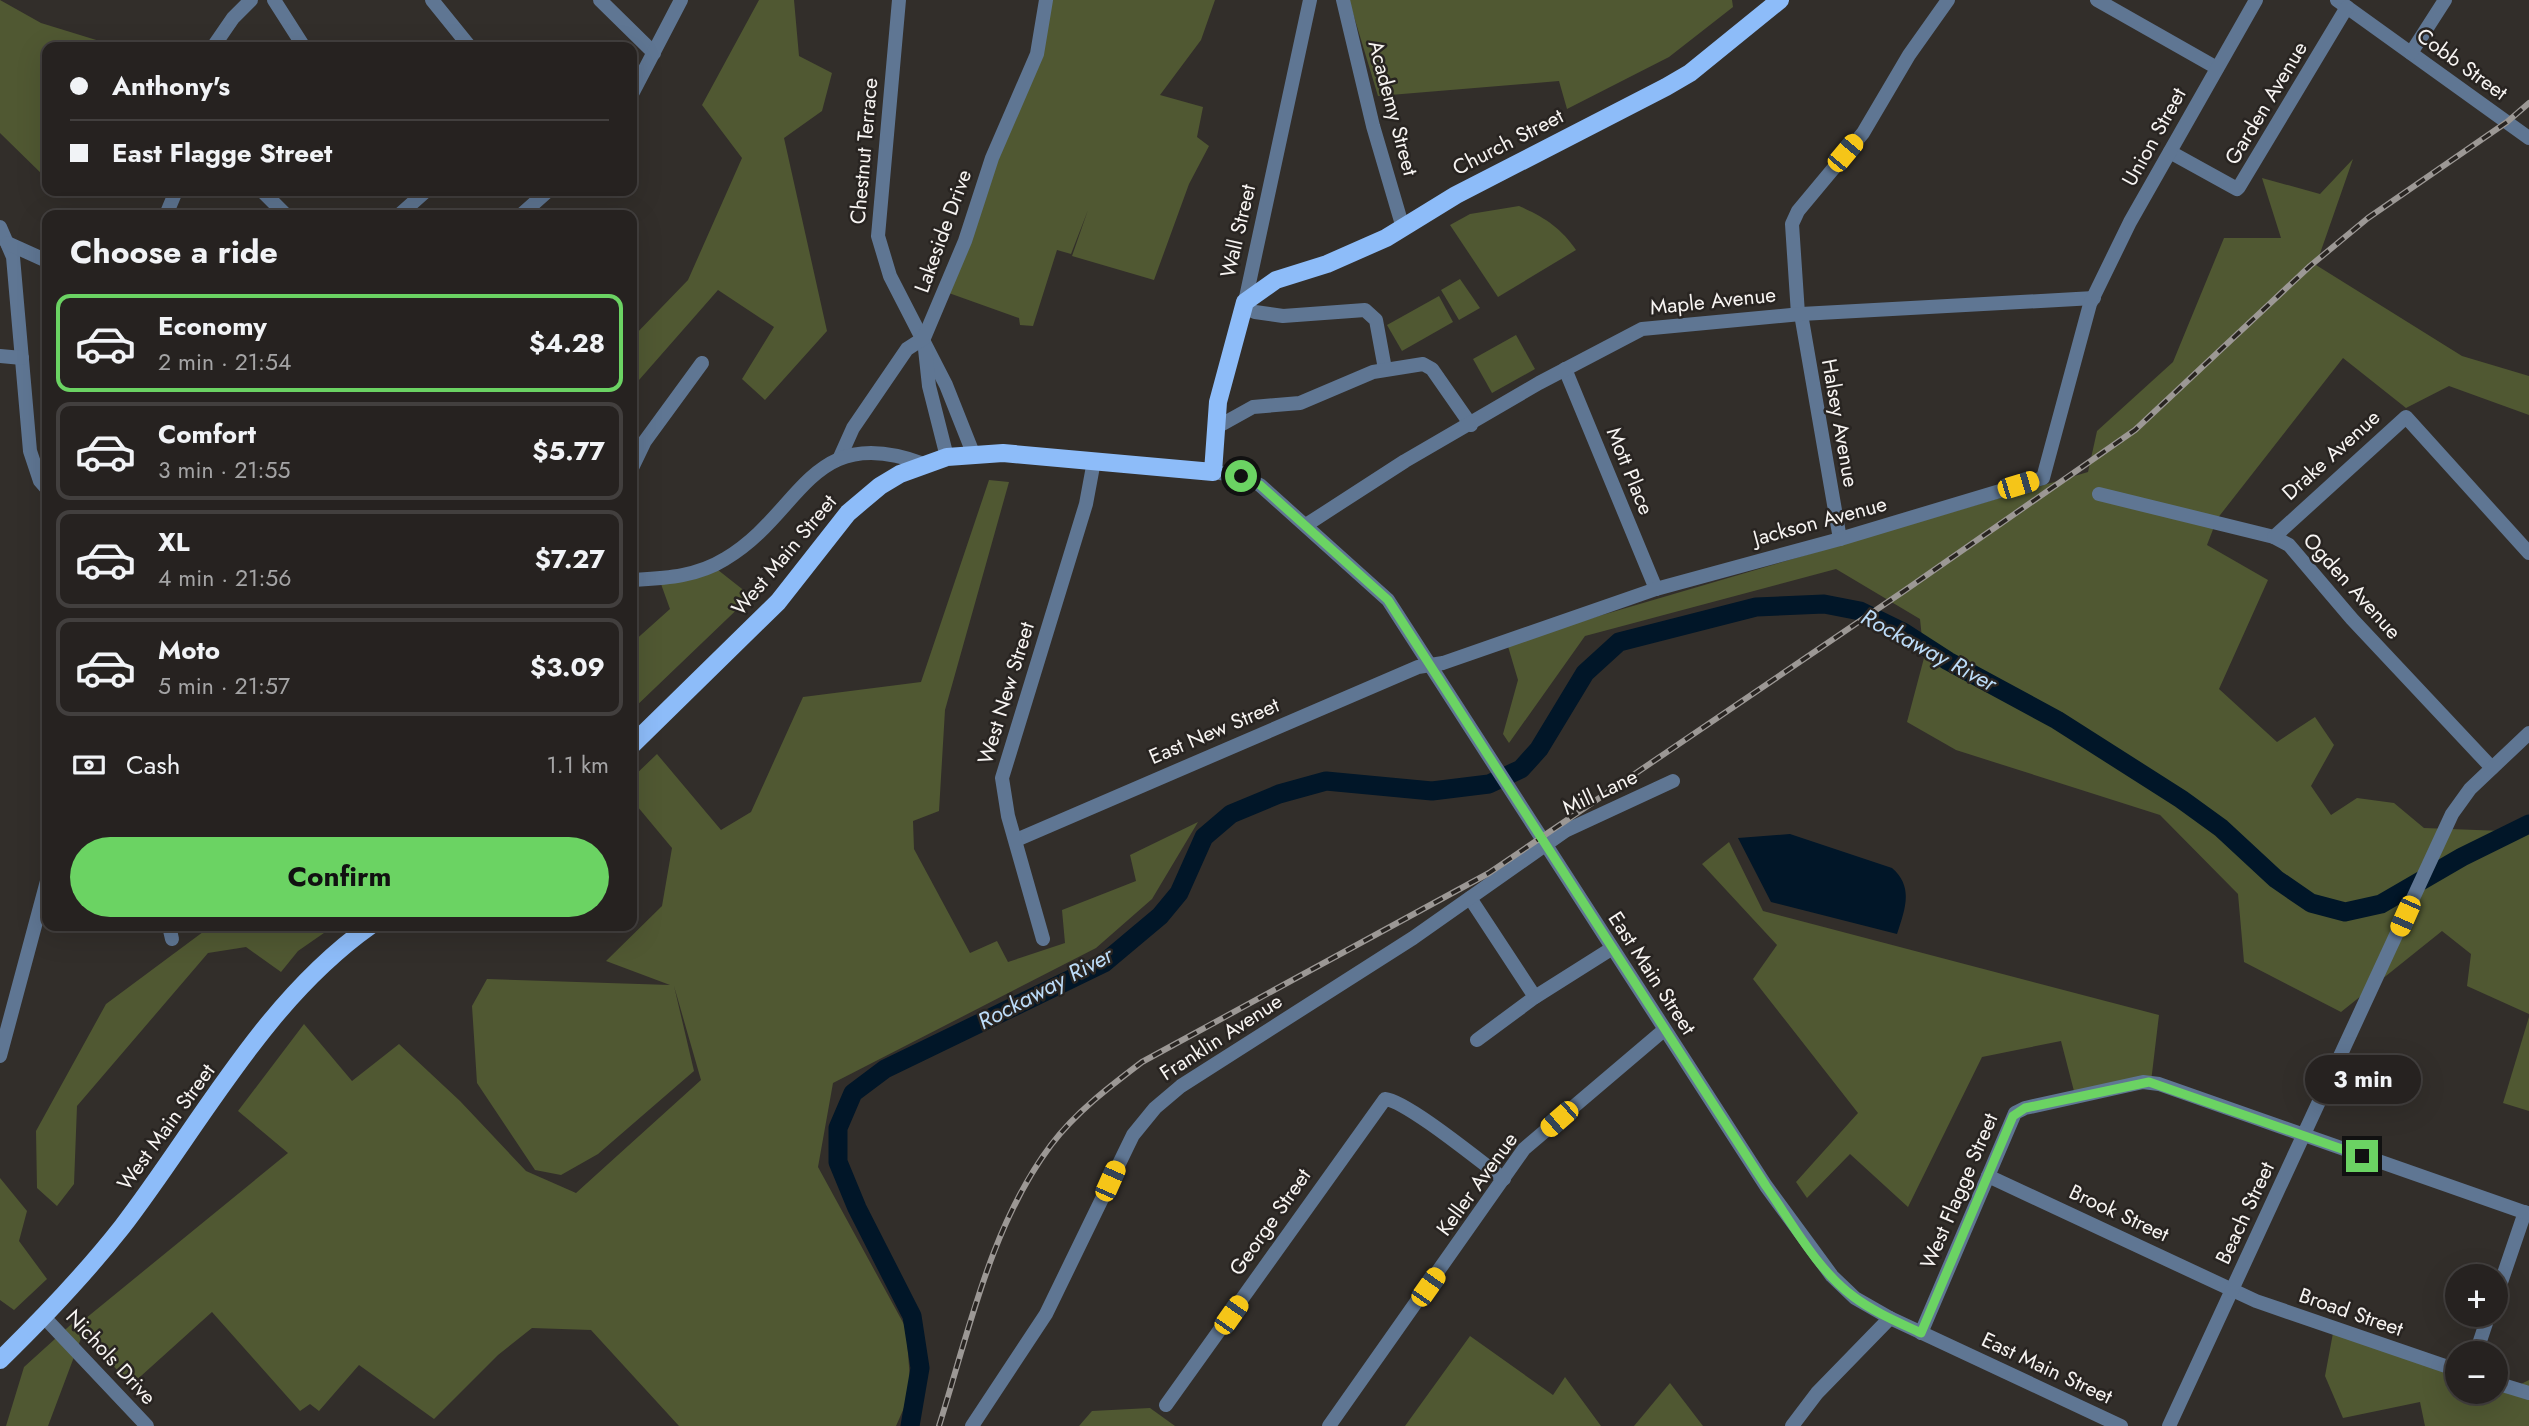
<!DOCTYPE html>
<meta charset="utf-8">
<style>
:root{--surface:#262220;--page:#322f2d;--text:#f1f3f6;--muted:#a4a4a5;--line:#423f3e;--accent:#6bd363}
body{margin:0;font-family:Jost,sans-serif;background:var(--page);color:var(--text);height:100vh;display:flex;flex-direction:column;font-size:26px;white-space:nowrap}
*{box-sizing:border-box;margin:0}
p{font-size:23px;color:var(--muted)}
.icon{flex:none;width:38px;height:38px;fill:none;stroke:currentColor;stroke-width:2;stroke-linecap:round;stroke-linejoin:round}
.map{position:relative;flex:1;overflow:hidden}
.panel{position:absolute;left:42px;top:210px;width:595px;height:721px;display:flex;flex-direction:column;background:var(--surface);border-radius:14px;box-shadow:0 7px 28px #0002,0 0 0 2px var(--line)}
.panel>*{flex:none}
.guide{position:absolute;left:42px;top:42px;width:595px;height:154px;border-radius:14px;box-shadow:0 7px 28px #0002,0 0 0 2px var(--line);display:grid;align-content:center;height:154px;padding:0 28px;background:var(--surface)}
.fabs{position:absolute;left:2445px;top:1264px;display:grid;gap:14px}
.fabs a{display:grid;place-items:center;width:63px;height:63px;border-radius:50%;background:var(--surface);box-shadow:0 7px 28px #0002,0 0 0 2px var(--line);font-size:35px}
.end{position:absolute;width:32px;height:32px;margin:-16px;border:9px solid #6bd363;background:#111;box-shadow:0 0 0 4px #111}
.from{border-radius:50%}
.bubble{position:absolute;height:49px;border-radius:24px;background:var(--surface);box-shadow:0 7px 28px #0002,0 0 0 2px var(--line);font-size:23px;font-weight:700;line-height:49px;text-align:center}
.car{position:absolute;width:21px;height:42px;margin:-21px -10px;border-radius:9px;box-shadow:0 0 5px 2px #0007;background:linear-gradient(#f5c518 24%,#345 0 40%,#f5c518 0 76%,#345 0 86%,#f5c518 0)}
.guide b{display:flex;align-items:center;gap:24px;height:66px;font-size:26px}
.guide b+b{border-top:2px solid var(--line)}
.guide i{width:18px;height:18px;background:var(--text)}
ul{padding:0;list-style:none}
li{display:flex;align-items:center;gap:21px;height:98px;margin:0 14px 10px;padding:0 14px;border:4px solid var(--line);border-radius:14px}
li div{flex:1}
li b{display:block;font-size:26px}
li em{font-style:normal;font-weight:700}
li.active{border-color:var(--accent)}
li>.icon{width:63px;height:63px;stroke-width:1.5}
h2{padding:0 28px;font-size:32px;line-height:84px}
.pay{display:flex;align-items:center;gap:18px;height:77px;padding:0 28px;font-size:26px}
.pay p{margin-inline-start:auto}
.button{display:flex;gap:14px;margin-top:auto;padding:14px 28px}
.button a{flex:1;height:80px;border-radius:42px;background:var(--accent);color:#111;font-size:28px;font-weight:700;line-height:80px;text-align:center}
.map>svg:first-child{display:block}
</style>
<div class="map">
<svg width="2529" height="1426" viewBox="0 0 2529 1426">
<rect width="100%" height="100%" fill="#322e2a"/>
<!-- green -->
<g fill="#505832">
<path d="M0 0 41 23 119 47H47V179L0 133Z"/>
<path d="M759 0H794L799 56 832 73 822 111 784 138 827 331 765 400 742 379 774 327 718 290 632 388V338L688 280 742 158 702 105Z"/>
<path d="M1040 0H1215L1201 40 1160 95 1203 107 1197 137 1209 146 1189 184 1154 280 1072 256 1088 210 1071 254 1057 250 1033 326 1020 325 1019 318 946 292 1029 80Z"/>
<path d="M1349 0H1732L1733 7 1669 57 1567 109 1559 81 1378 96Z"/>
<path d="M2353 159 2316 265 2462 356 2529 376V415L2449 386 2406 408 2343 358 2217 519 2207 545 2268 580 2219 689 2277 742 2315 717 2334 745 2311 786 2331 815 2357 798 2394 803 2424 828 2529 832V1014L2467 986 2471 954 2442 931 2341 1012 2244 962 2238 894 2160 815 1956 750 1907 722 1924 658 1920 619 1836 569 1585 636 1509 743 1503 734 1518 680 1507 643 2088 472 2097 431 2173 362 2224 238H2281L2262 178 2320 194Z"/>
<path d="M1519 206C1544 217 1560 227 1576 250L1498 297 1450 225 1470 214Z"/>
<path d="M1460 279 1480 308 1459 320 1441 290Z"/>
<path d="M1439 296 1453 322 1402 351 1387 325Z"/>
<path d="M1516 335 1535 369 1492 393 1473 359Z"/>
<path d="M989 480 1009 482 945 710 939 811 913 821 914 849 970 953 997 941 1008 962 1065 943 1062 910 1136 881 1130 855 1198 822 1152 899 1096 948 833 1083 818 1167 906 1328 911 1392 896 1426H679L591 1330 532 1328 498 1355 434 1419 359 1365 319 1411 310 1404 300 1411 212 1312 131 1385 83 1333 48 1426H6L24 1367 77 1319 80 1323 288 1153 238 1111 304 1024 352 1081 399 1044 460 1101 526 1171 576 1193 701 1080 674 986 694 1071 598 1154 561 1175 535 1170 477 1083 472 1006 487 979 670 985 606 961 662 906 672 848 632 800V778L657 754 721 830 751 812 803 697 921 682Z"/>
<path d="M718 570 751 596 632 710V643L670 609 661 584Z"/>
<path d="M1729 842 1763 911 2159 1015 2151 1082 2075 1095 2061 1041 1982 1057 1908 1207 1850 1154 1807 1198 1796 1182 1858 1113 1753 979 1777 945 1702 864Z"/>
<path d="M211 926H334L298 951 281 972 246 947 208 953 77 1106 74 1184 57 1206 37 1188 36 1131 106 1004Z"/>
<path d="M2529 1017V1111L2503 1103Z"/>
<path d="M0 1178 27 1211 19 1241 47 1279 14 1310 0 1300Z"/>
<path d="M2333 1333 2457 1376V1391L2503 1393 2529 1380V1426H2425L2420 1402 2343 1418 2325 1376Z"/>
<path d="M1470 1336 1553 1395 1565 1377 1601 1426H1405Z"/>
<path d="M1670 1383 1703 1426H1634Z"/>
<path d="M1150 1408 1175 1426H1079L1092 1411Z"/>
</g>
<!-- water -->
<path fill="#011628" d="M1790 834 1892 868C1914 887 1905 909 1897 934L1771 902 1738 838Z"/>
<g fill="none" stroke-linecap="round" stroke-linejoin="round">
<!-- river -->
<path stroke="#011628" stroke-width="19" d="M910 1426 920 1368 912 1316 857 1208 838 1162V1128L853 1093 885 1069 1104 963 1160 916 1179 893 1204 837 1231 814 1279 794 1326 781 1432 791 1489 784 1521 769 1539 749 1585 673 1619 642 1756 607 1824 604 1860 611 1903 632 1948 661 2057 720 2181 799 2221 828 2276 879 2311 903 2345 912 2381 904 2462 857 2529 824"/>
<!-- minor -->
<g stroke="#5f7693" stroke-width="14">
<path d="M274 0 304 47"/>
<path d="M432 0 470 47"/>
<path d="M600 0 654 53"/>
<path d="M899 0 878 236 890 276 946 385 973 453"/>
<path d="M1343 0 1373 126 1403 228"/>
<path d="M2097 0 2217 68"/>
<path d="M2337 0 2529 138"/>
<path d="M213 47 233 18 251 0"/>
<path d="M2411 53 2445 0"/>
<path d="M632 94 681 0"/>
<path d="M2170 152 2237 189 2239 187 2347 7"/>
<path d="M262 191 286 215"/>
<path d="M166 215 176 191"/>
<path d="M399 215 426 191"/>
<path d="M521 215 548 191"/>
<path d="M0 227 13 257 30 451 40 481 47 489"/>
<path d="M7 243 47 261"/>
<path d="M1245 302 1310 0"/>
<path d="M1243 307 1255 312 1283 316 1365 310 1376 320 1385 369"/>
<path d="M1798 314 1792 224 1798 211 1863 133 1909 55 1948 0"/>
<path d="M1801 314 1840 539"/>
<path d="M925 349 929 386 947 457"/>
<path d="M0 356 22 358"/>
<path d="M1565 369 1656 589"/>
<path d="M1217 427 1253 407 1300 403 1373 372 1423 364 1432 369 1471 425"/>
<path d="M840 457 853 428 907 349 924 338 965 241 992 158 1037 54 1046 0"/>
<path d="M632 468 645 441 702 363"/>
<path d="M1213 472 1241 476 1260 485 1388 600 1766 1186 1832 1276 1855 1298 1890 1318 2121 1426"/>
<path d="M2099 494 2274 537 2289 545 2352 619 2492 768"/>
<path d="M1306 525 1405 461 1539 383 1642 329 1801 314 2094 298"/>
<path d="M2274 537 2406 417 2529 553"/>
<path d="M632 580C665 578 696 577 725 559 803 513 809 421 924 464"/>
<path d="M1016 840 1418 667 1443 663 1656 589 1840 539 2043 478 2090 304 2130 222 2256 0"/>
<path d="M1470 898 1535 997 1477 1040"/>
<path d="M169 926 172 939"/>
<path d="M1043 939 1008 816 1002 778 1086 504 1094 461"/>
<path d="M1535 997 1611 949"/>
<path d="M0 1056 47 881"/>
<path d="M1988 1176 2256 1301 2457 1370"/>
<path d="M2496 1297 2525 1212"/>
<path d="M44 1317 147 1426"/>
<path d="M1921 1333 2015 1113 2025 1108 2143 1082 2159 1084 2529 1214"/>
<path d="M2476 1353 2489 1314"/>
<path d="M2496 1383 2529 1393"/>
<path d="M1166 1405 1385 1099C1407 1101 1482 1163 1504 1179"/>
<path d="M972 1426 1046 1314 1133 1135 1155 1108 1181 1086 1413 938 1565 831 1673 781"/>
<path d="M1329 1426 1524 1149 1664 1030"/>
<path d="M1792 1426 1817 1393 1890 1318"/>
<path d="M2169 1426 2452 814 2470 789 2529 733"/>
</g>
<!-- major -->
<g stroke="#8dbcf9" stroke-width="18">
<path d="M632 745 778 602 848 513 880 486 900 474 947 457 1003 453 1213 472 1218 402 1245 302 1276 280 1327 264 1386 238 1456 195 1666 87 1690 73 1780 0"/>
<path d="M0 1360C43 1318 85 1274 122 1227 201 1124 263 1002 370 926"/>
</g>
<defs>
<path id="rail" d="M939 1426C969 1331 991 1225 1051 1145 1076 1112 1109 1087 1142 1062L1489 873 1904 591 2135 430 2310 266 2368 218 2507 122 2529 103"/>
</defs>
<!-- rail casing -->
<use href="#rail" stroke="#9c9895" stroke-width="6"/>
<!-- rail -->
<use href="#rail" stroke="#282421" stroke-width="3.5" stroke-dasharray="10" stroke-linecap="butt"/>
</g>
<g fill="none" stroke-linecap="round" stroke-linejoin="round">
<!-- route -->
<path stroke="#6bd363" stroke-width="9" d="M1241 476 1260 485 1388 600 1766 1186C1792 1223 1817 1270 1854 1297 1874 1312 1898 1322 1921 1333L2013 1116 2025 1108 2149 1082 2362 1156"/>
</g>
<g text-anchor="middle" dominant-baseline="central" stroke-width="5" stroke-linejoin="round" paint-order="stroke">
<!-- street labels -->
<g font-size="21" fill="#f7f4f2" stroke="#282421">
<text transform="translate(2462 64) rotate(36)">Cobb Street</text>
<text transform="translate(2266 103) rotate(-59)">Garden Avenue</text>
<text transform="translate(1393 108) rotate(75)">Academy Street</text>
<text transform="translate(2154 137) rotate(-61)">Union Street</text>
<text transform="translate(1508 142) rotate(-27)">Church Street</text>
<text transform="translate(864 151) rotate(-85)">Chestnut Terrace</text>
<text transform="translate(943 231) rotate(-70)">Lakeside Drive</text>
<text transform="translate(1238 231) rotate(-77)">Wall Street</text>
<text transform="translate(1713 301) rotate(-6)">Maple Avenue</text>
<text transform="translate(1840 423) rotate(80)">Halsey Avenue</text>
<text transform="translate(2331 455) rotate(-42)">Drake Avenue</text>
<text transform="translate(1630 471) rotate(68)">Mott Place</text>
<text transform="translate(1820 521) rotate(-15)">Jackson Avenue</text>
<text transform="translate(784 555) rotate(-50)">West Main Street</text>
<text transform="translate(2352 586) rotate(48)">Ogden Avenue</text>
<text transform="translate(1006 693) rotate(-73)">West New Street</text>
<text transform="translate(1214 731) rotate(-23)">East New Street</text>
<text transform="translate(1600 792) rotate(-25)">Mill Lane</text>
<text transform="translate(1652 973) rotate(57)">East Main Street</text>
<text transform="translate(1221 1037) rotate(-33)">Franklin Avenue</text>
<text transform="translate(166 1127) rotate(-54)">West Main Street</text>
<text transform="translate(1477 1184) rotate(-54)">Keller Avenue</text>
<text transform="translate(1959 1191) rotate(-67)">West Flagge Street</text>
<text transform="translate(2119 1213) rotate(25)">Brook Street</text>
<text transform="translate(2245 1213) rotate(-65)">Beach Street</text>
<text transform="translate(1270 1222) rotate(-55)">George Street</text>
<text transform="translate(2351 1312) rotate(19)">Broad Street</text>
<text transform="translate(111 1357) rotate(47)">Nichols Drive</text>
<text transform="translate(2047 1368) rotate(25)">East Main Street</text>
</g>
<!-- water labels -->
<g font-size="23" font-style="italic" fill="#bcdcf9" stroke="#282421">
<text transform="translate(1929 650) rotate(28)">Rockaway River</text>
<text transform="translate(1045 988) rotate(-28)">Rockaway River</text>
</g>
</g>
</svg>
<div class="fabs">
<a>+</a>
<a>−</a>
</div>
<i class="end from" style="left:1241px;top:476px"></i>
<i class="end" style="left:2362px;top:1156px"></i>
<div class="bubble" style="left:2305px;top:1055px;width:116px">3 min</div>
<i class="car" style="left:1845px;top:153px;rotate:40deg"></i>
<i class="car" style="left:2018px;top:485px;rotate:73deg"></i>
<i class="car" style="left:2405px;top:916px;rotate:204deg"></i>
<i class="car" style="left:1559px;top:1119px;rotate:229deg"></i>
<i class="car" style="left:1110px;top:1181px;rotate:24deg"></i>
<i class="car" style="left:1428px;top:1287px;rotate:35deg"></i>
<i class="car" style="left:1231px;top:1315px;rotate:35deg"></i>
<div class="guide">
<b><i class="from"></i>Anthony's</b>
<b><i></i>East Flagge Street</b>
</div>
<section class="panel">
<h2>Choose a ride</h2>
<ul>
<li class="active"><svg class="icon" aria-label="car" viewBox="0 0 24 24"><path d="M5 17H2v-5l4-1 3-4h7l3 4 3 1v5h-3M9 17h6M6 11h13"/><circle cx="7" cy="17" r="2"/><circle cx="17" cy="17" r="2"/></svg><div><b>Economy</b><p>2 min · 21:54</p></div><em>$4.28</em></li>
<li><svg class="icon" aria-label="car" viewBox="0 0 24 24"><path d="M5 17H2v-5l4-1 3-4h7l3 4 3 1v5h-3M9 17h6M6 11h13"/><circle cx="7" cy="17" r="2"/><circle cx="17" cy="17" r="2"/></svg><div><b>Comfort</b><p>3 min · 21:55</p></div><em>$5.77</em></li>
<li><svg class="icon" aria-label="car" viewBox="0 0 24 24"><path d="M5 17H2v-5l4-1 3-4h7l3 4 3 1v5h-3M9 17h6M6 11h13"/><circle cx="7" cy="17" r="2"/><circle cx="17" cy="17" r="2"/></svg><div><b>XL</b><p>4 min · 21:56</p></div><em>$7.27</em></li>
<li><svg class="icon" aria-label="car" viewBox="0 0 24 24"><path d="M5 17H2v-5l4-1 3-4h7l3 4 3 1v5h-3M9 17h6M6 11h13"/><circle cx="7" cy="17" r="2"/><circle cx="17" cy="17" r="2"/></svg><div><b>Moto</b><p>5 min · 21:57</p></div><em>$3.09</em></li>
</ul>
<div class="pay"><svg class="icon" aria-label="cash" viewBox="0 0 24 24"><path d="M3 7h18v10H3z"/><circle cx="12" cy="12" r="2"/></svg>Cash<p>1.1 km</p></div>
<div class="button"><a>Confirm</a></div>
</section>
</div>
